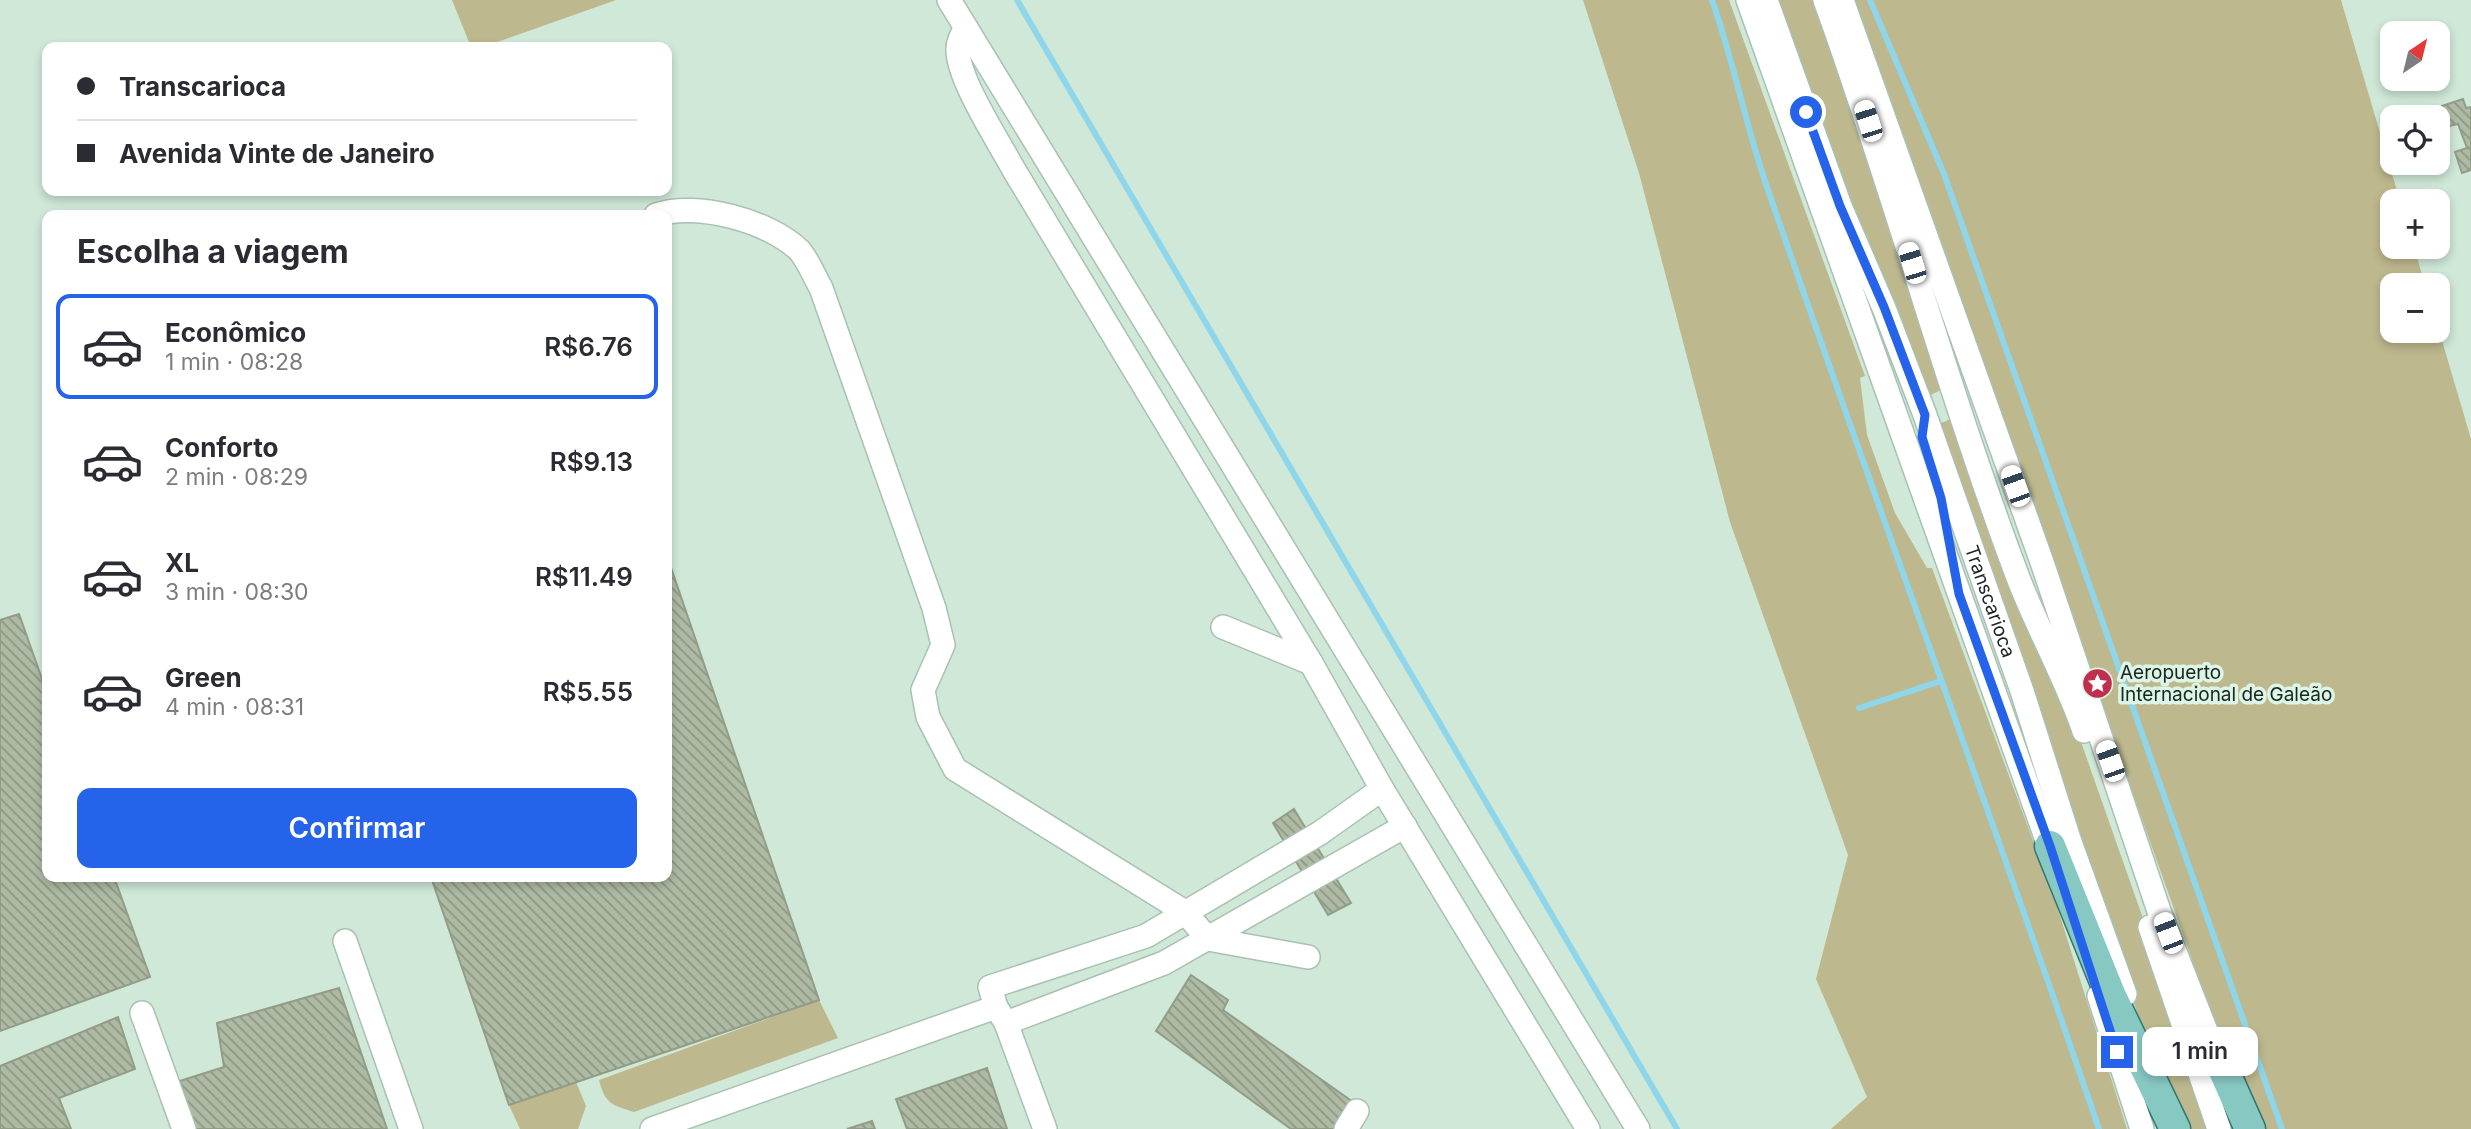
<!DOCTYPE html>
<html lang="pt">
<meta charset="utf-8">
<style>
:root{--surface:#fff;--page:#f7f7f7;--text:#2b2b33;--muted:#7c7c81;--line:#e1e1e2;--accent:#2563eb}
body{margin:0;font-family:Inter,sans-serif;background:var(--page);color:var(--text);height:100vh;display:flex;flex-direction:column;font-size:26px;white-space:nowrap}
*{box-sizing:border-box;margin:0}
p{font-size:23px;color:var(--muted)}
.icon{flex:none;width:38px;height:38px;fill:none;stroke:currentColor;stroke-width:2;stroke-linecap:round;stroke-linejoin:round}
.map{position:relative;flex:1;overflow:hidden}
.sheet{position:absolute;left:42px;top:210px;width:630px;height:672px;display:flex;flex-direction:column;background:var(--surface);border-radius:14px;box-shadow:0 4px 10px #0003}
.sheet>*{flex:none}
.top-card{position:absolute;left:42px;top:42px;width:630px;height:154px;border-radius:14px;box-shadow:0 4px 10px #0003;display:grid;align-content:center;height:154px;padding:0 35px;background:var(--surface)}
.needle{width:46px;rotate:35deg}
.controls{position:absolute;left:2380px;top:21px;display:grid;gap:14px}
.controls a{display:grid;place-items:center;width:70px;height:70px;border-radius:14px;background:var(--surface);box-shadow:0 4px 10px #0003;font-size:35px}
.end{position:absolute;width:32px;height:32px;margin:-16px;border:9px solid #2563eb;background:#fff;box-shadow:0 0 0 4px #fff}
.from{border-radius:50%}
.bubble{position:absolute;height:49px;border-radius:14px;background:var(--surface);box-shadow:0 4px 10px #0003;font-size:23px;font-weight:600;line-height:49px;text-align:center}
.car{position:absolute;width:21px;height:42px;margin:-21px -10px;border-radius:9px;box-shadow:0 0 5px 2px #0007;background:linear-gradient(#fff 24%,#345 0 40%,#fff 0 76%,#345 0 86%,#fff 0)}
.top-card b{display:flex;align-items:center;gap:24px;height:66px;font-size:26px}
.top-card b+b{border-top:2px solid var(--line)}
.top-card i{width:18px;height:18px;background:var(--text)}
ul{padding:0;list-style:none}
li{display:flex;align-items:center;gap:21px;height:105px;margin:0 14px 10px;padding:0 21px;border:4px solid transparent;border-radius:14px}
li div{flex:1}
li b{display:block;font-size:26px}
li em{font-style:normal;font-weight:600}
li.active{border-color:var(--accent)}
li>.icon{width:63px;height:63px;stroke-width:1.5}
h2{padding:0 35px;font-size:32px;line-height:84px}
.action{display:flex;gap:14px;margin-top:auto;padding:14px 35px}
.action a{flex:1;height:80px;border-radius:14px;background:var(--accent);color:#fff;font-size:28px;font-weight:600;line-height:80px;text-align:center}
.map>svg:first-child{display:block}
</style>
<div class="map">
<svg width="2471" height="1129" viewBox="0 0 2471 1129">
<defs>
<pattern id="building-back-hatch" width="6" height="6" patternUnits="userSpaceOnUse" patternTransform="scale(1.75)"><rect width="6" height="6" fill="#aebaa3"/><path d="M-1 5l2 2M0 0l6 6M5-1l2 2" fill="none" stroke="#8d9784"/></pattern>
</defs>
<rect width="100%" height="100%" fill="#cfe8d8"/>
<!-- grass -->
<g fill="#beb88e">
<path d="M452 0H616L483 47H471Z"/>
<path d="M1583 0H1729L1865 376 1860 378 1867 435 1895 513 1927 568H1932L2055 900 2127 1129H1831L1867 1097 1816 979 1848 855 1730 522 1639 173Z"/>
<path d="M1771 0H1819L1941 390 1924 398Z"/>
<path d="M1851 0H2341L2400 201H2392V247H2414L2425 285H2392V331H2438V327L2471 439V1129H2257L2212 1016Z"/>
<path d="M1951 419 2074 722 2146 927 2211 1129H2181L2159 1083 2134 1003 1937 432 1941 423Z"/>
<path d="M819 1000 838 1038 634 1112C612 1105 605 1104 599 1080Z"/>
<path d="M576 1082 586 1106 578 1129H520L509 1105Z"/>
</g>
<g fill="none" stroke-linecap="round" stroke-linejoin="round">
<!-- stream -->
<g stroke="#8fd6ea" stroke-width="6">
<path d="M1017 0 1677 1129"/>
<path d="M1712 0C1734 62 1746 128 1768 190 1876 504 1992 815 2099 1129"/>
<path d="M1870 0 1944 174 2282 1129"/>
<path d="M1859 708 1941 681"/>
</g>
</g>
<!-- building -->
<g fill="url(#building-back-hatch)" stroke="#929d87" stroke-width="2">
<path d="M2463 99 2466 108 2471 107V170L2462 173 2455 152 2467 148 2458 124 2449 126 2442 106Z"/>
<path d="M667 556 819 1000 509 1105 431 877H667Z"/>
<path d="M19 614 47 693V877H114L150 977 0 1031V620Z"/>
<path d="M1294 809 1351 903 1328 915 1273 823Z"/>
<path d="M1191 975 1228 1000 1223 1010 1353 1102 1334 1129H1291L1156 1031Z"/>
<path d="M339 988 387 1129H195L180 1081 224 1067 217 1023Z"/>
<path d="M118 1017 135 1069 59 1098 71 1129H0V1066Z"/>
<path d="M987 1068 1007 1129H907L896 1099Z"/>
<path d="M872 1121 875 1129H847Z"/>
</g>
<g fill="none" stroke-linecap="round" stroke-linejoin="round">
<defs>
<g id="minor">
<path d="M949 0 1638 1129"/>
<path d="M1748 0 2054 860"/>
<path id="s1" d="M1766 0 1840 206 1884 308 1925 415 2022 691 2070 842 2125 994"/>
<path d="M1825 0C1894 190 1946 386 2017 575 2037 628 2066 678 2084 731"/>
<path d="M1842 0 2043 565 2159 911 2217 1059"/>
<path d="M966 28C962 35 958 41 958 49 957 78 999 142 1014 170L1311 663 1382 789 1588 1129"/>
<path d="M656 215C696 201 769 221 799 250 808 260 814 276 821 288L934 608 943 645 923 690 928 717 955 769 1185 912 1208 939 1308 957"/>
<path d="M1223 627 1311 663"/>
<path d="M2150 927 2219 1129"/>
<path d="M345 941 411 1129"/>
<path d="M2099 996 2142 1129"/>
<path d="M142 1013 184 1129"/>
<path d="M1006 1023 1164 963 1405 826"/>
<path d="M652 1129 996 1007"/>
<path d="M1045 1129 1006 1023 996 1007 990 987 1146 936 1320 833 1382 789"/>
<path d="M1346 1129 1357 1111"/>
</g>
<g id="major">
<path d="M2050 846 2110 994 2175 1129"/>
<path d="M2212 1044 2250 1129"/>
</g>
</defs>
<!-- minor casing -->
<use href="#minor" stroke="#a8c1b2" stroke-width="26"/>
<!-- major casing -->
<use href="#major" stroke="#2e7770" stroke-width="33"/>
<!-- minor -->
<use href="#minor" stroke="#fff" stroke-width="23"/>
<!-- major -->
<use href="#major" stroke="#88c8c3" stroke-width="30"/>
</g>
<g fill="none" stroke-linecap="round" stroke-linejoin="round">
<!-- route -->
<path stroke="#2563eb" stroke-width="9" d="M1806 112 1840 206 1884 307 1925 415 1922 437 1941 498 1959 594 2050 846 2117 1052"/>
</g>
<!-- icons -->
<defs>
<symbol id="sight-disc" viewBox="-11 -11 22 22"><circle r="9.5" fill="#c02f4e" stroke="#dcf5e6"/><path d="M0-6L1.8-2.2L6-1.7L2.9 1.2L3.7 5.4L0 3.3L-3.7 5.4L-2.9 1.2L-6-1.7L-1.8-2.2Z" fill="#fff"/></symbol>
</defs>
<g fill-rule="evenodd">
<use href="#sight-disc" x="2080" y="666" width="35" height="35"/>
</g>
<g text-anchor="middle" dominant-baseline="central" stroke-width="7" stroke-linejoin="round" paint-order="stroke">
<!-- street labels -->
<g font-size="19" fill="#1b251f" stroke="#dcf5e6">
<text stroke="none"><textPath href="#s1" startOffset="642">Transcarioca</textPath></text>
</g>
<!-- poi labels -->
<g font-size="19" fill="#1b251f" stroke="#dcf5e6" text-anchor="start">
<text x="2120" y="672">Aeropuerto<tspan x="2120" dy="22">Internacional de Galeão</tspan></text>
</g>
</g>
</svg>
<div class="controls">
<a><svg class="needle" viewBox="-14 -14 28 28"><path d="M0-13l5 13h-10z" fill="#e53935"/><path d="M0 13l5-13h-10z" fill="#7c7c81"/></svg></a>
<a><svg class="icon" aria-label="locate" viewBox="0 0 24 24"><circle cx="12" cy="12" r="6"/><path d="M12 2v4M12 18v4M2 12h4M18 12h4"/></svg></a>
<a>+</a>
<a>−</a>
</div>
<i class="end from" style="left:1806px;top:112px"></i>
<i class="end" style="left:2117px;top:1052px"></i>
<div class="bubble" style="left:2142px;top:1027px;width:116px">1 min</div>
<i class="car" style="left:1868px;top:121px;rotate:342deg"></i>
<i class="car" style="left:1912px;top:263px;rotate:343deg"></i>
<i class="car" style="left:2015px;top:486px;rotate:340deg"></i>
<i class="car" style="left:2110px;top:761px;rotate:341deg"></i>
<i class="car" style="left:2168px;top:933px;rotate:339deg"></i>
<div class="top-card">
<b><i class="from"></i>Transcarioca</b>
<b><i></i>Avenida Vinte de Janeiro</b>
</div>
<section class="sheet">
<h2>Escolha a viagem</h2>
<ul>
<li class="active"><svg class="icon" aria-label="car" viewBox="0 0 24 24"><path d="M5 17H2v-5l4-1 3-4h7l3 4 3 1v5h-3M9 17h6M6 11h13"/><circle cx="7" cy="17" r="2"/><circle cx="17" cy="17" r="2"/></svg><div><b>Econômico</b><p>1 min · 08:28</p></div><em>R$6.76</em></li>
<li><svg class="icon" aria-label="car" viewBox="0 0 24 24"><path d="M5 17H2v-5l4-1 3-4h7l3 4 3 1v5h-3M9 17h6M6 11h13"/><circle cx="7" cy="17" r="2"/><circle cx="17" cy="17" r="2"/></svg><div><b>Conforto</b><p>2 min · 08:29</p></div><em>R$9.13</em></li>
<li><svg class="icon" aria-label="car" viewBox="0 0 24 24"><path d="M5 17H2v-5l4-1 3-4h7l3 4 3 1v5h-3M9 17h6M6 11h13"/><circle cx="7" cy="17" r="2"/><circle cx="17" cy="17" r="2"/></svg><div><b>XL</b><p>3 min · 08:30</p></div><em>R$11.49</em></li>
<li><svg class="icon" aria-label="car" viewBox="0 0 24 24"><path d="M5 17H2v-5l4-1 3-4h7l3 4 3 1v5h-3M9 17h6M6 11h13"/><circle cx="7" cy="17" r="2"/><circle cx="17" cy="17" r="2"/></svg><div><b>Green</b><p>4 min · 08:31</p></div><em>R$5.55</em></li>
</ul>
<div class="action"><a>Confirmar</a></div>
</section>
</div>
